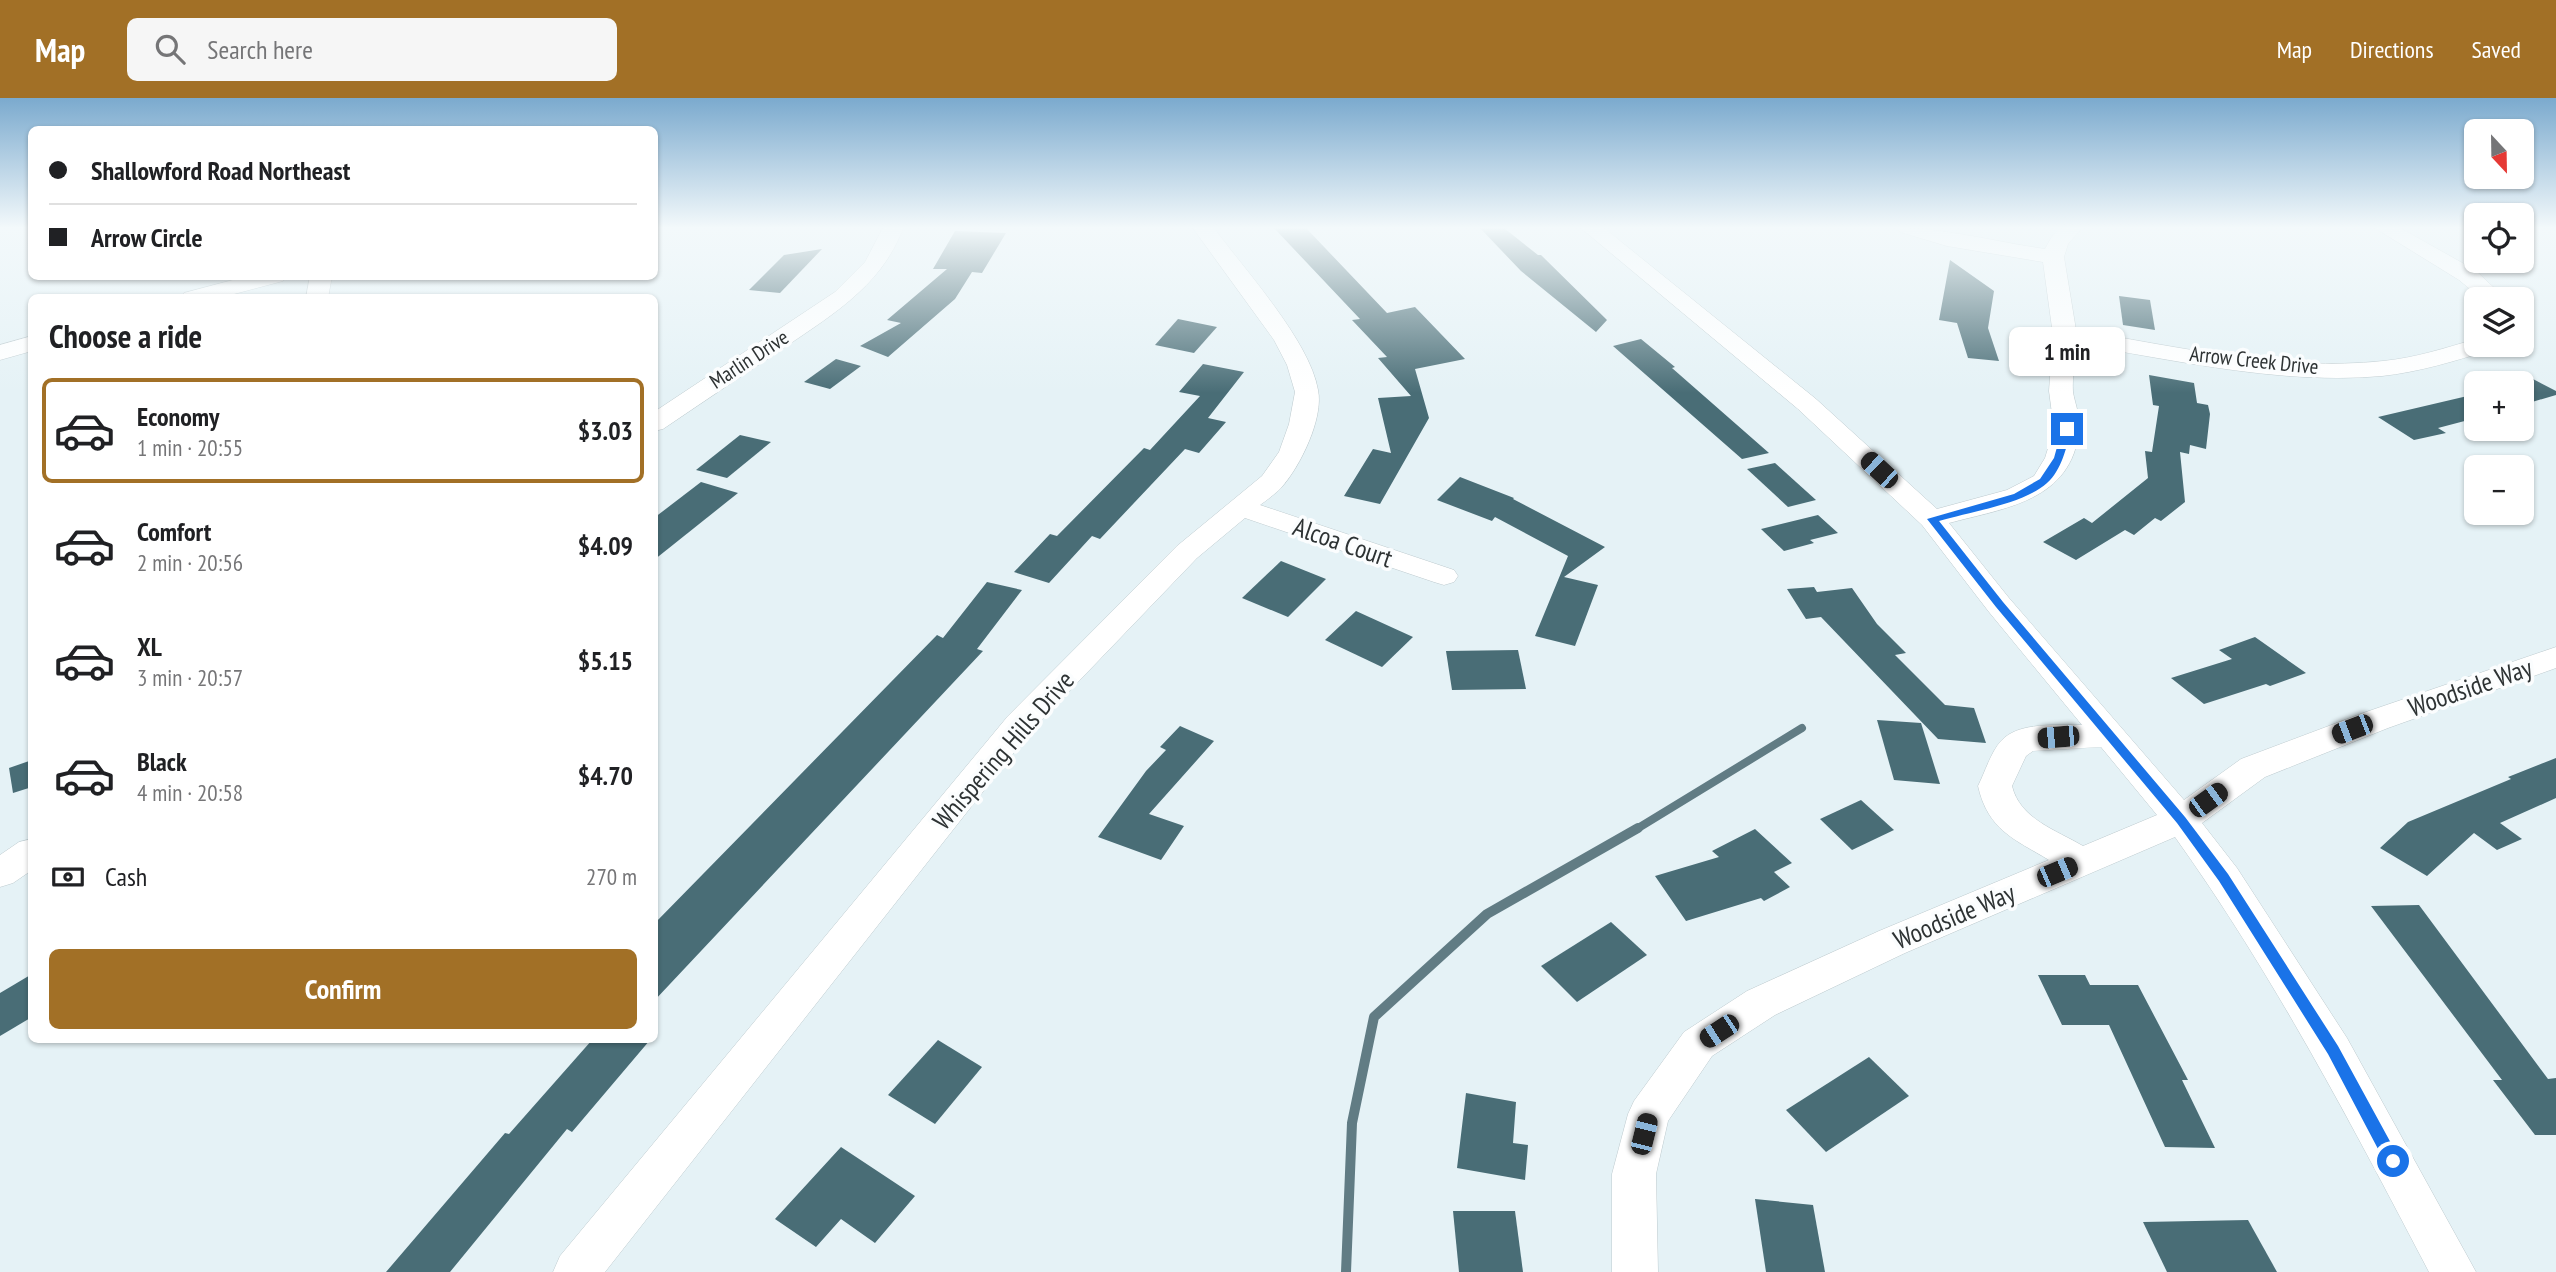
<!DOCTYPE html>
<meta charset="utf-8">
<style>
:root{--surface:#fff;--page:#f6f6f6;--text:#202124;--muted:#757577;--line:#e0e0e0;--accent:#a27026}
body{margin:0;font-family:"PT Sans Narrow",sans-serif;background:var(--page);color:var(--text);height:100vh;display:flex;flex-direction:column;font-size:26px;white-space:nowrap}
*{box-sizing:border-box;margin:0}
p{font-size:23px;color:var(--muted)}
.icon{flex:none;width:38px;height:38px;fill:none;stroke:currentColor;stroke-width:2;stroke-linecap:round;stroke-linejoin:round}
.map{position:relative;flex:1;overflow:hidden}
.panel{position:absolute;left:28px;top:196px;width:630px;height:749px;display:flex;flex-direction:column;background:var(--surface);border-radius:10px;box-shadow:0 2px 5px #0004}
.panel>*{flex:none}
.top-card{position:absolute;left:28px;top:28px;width:630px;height:154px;border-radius:10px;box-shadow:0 2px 5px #0004;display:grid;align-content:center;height:154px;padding:0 21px;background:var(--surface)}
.needle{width:46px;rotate:158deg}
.controls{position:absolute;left:2464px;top:21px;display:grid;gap:14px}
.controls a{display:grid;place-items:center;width:70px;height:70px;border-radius:10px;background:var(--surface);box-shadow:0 2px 5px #0004;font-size:35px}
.end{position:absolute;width:32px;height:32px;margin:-16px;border:9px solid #1a73e8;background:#fff;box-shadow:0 0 0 4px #fff}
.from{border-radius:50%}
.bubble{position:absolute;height:49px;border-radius:10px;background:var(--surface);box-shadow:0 2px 5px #0004;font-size:23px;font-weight:700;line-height:49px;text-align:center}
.car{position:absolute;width:21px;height:42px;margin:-21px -10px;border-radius:9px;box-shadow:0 0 5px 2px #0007;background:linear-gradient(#222 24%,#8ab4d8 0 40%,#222 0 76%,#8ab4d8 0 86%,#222 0)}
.top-card b{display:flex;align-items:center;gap:24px;height:66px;font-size:26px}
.top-card b+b{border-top:2px solid var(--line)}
.top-card i{width:18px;height:18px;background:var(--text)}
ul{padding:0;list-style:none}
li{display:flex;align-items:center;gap:21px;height:105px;margin:0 14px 10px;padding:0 7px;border:4px solid transparent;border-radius:10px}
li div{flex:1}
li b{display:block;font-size:26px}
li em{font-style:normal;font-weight:700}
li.current{border-color:var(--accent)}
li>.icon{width:63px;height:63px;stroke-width:1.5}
h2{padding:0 21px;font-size:32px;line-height:84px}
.pay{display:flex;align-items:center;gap:18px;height:77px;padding:0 21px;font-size:26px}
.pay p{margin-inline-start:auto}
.action{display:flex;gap:14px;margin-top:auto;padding:14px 21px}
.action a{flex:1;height:80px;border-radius:10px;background:var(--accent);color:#fff;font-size:28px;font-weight:700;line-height:80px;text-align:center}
header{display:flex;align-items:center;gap:42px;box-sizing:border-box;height:98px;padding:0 35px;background:var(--accent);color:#fff}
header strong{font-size:33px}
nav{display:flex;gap:38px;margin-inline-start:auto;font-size:24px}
.search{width:490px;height:63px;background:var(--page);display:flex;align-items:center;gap:18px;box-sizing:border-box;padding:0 24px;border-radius:10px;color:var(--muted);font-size:26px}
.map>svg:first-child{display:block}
</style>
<header>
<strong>Map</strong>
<div class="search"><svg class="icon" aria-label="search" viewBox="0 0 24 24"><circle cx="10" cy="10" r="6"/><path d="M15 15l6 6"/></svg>Search here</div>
<nav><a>Map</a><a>Directions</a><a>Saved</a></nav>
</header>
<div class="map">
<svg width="2556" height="1174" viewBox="0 0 2556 1174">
<rect width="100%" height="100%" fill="#e5f2f6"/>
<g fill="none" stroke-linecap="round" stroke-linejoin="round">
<!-- stream-far1 -->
<path stroke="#617c84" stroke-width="8" d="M1635 732 1802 630"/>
<!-- stream -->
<path stroke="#617c84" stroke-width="10" d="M1346 1174 1352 1025 1374 919 1487 816 1638 730"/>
</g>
<!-- building -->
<g fill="#496d76">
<path d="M1274 130H1306L1387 215 1415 209 1465 261 1415 271 1429 320 1380 406 1344 398 1373 351 1391 355 1378 300 1411 298 1378 260 1387 259 1352 222 1360 221Z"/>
<path d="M1480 130H1504L1538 157H1541L1607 222 1596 234 1521 173Z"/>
<path d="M955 133 1006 135 982 175 972 174 955 201 888 259 860 248 901 225 887 222 947 171H933Z"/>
<path d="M822 151 780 195 749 192 784 157Z"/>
<path d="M1950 162 1994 193 1988 230 1999 263 1968 260 1957 225 1939 222Z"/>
<path d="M2119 198 2150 202 2155 232 2123 227Z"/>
<path d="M1178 221 1217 229 1194 255 1155 247Z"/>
<path d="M1641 241 1675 269 1672 270 1769 355 1742 361 1613 248Z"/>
<path d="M836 261 861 268 830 291 804 284Z"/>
<path d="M1203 266 1244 274 1208 320 1226 324 1199 355 1185 351 1100 441 1092 438 1049 485 1014 474 1050 436 1057 438 1144 350 1150 352 1200 298 1179 294Z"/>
<path d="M2149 277 2194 285 2197 305 2208 307 2210 316 2206 351 2190 347 2189 356 2180 354 2185 404 2161 423 2155 420 2134 437 2125 432 2076 462 2043 444 2084 420 2092 425 2148 380 2145 353 2152 354 2159 308 2153 307Z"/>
<path d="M2533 281 2556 293V297L2522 307V284Z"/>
<path d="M2476 296V320L2438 330 2446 335 2414 342 2378 319Z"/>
<path d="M740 337 771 344 727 380 696 372Z"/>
<path d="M1775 365 1816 402 1788 409 1747 371Z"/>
<path d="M1460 379 1514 400 1513 401 1605 449 1564 479 1598 487 1575 548 1535 538 1568 458 1495 419 1492 423 1437 402Z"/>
<path d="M701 384 738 395 654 462V420Z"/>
<path d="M1818 417 1838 435 1810 442 1814 445 1784 453 1761 431Z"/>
<path d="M1281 463 1326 481 1288 519 1242 500Z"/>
<path d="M987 484 1022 492 977 551 983 553 654 903V826L937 537 943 540Z"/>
<path d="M1814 489 1817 494 1852 490 1877 526 1906 555 1895 557 1945 607 1974 610 1986 645 1938 641 1821 519 1806 521 1787 491Z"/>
<path d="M1356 513 1413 539 1382 569 1325 542Z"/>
<path d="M2255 539 2306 575 2270 588 2266 586 2204 606 2171 580 2232 561 2219 552Z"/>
<path d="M1518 552 1526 591 1452 592 1446 553Z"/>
<path d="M1877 622 1921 625 1940 686 1894 682Z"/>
<path d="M1180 628 1214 643 1149 716 1184 728 1161 762 1098 739 1146 673 1166 652 1160 649Z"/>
<path d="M2556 660V700L2500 725 2522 741 2497 752 2474 735 2427 778 2380 750 2408 724 2511 681 2508 679Z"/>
<path d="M32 662V689L13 695 9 670Z"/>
<path d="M1861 702 1894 732 1852 752 1820 721Z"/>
<path d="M1755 731 1792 765 1774 774 1790 789 1764 803 1761 800 1686 823 1655 778 1719 759 1712 753Z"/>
<path d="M2419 807 2548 981 2556 980V1037H2535L2493 982H2502L2371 808Z"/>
<path d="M1611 824 1647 857 1577 904 1541 868Z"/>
<path d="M32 876V919L0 938V895Z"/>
<path d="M2038 877H2085L2090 887H2138L2188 982H2182L2215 1050 2165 1049 2109 927H2062Z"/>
<path d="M592 942H650L572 1034 567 1031 450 1174H386L505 1035 509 1036Z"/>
<path d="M938 942 982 969 935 1026 888 997Z"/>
<path d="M1869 959 1909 998 1826 1054 1786 1012Z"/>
<path d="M1466 995 1516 1004 1513 1045 1528 1047 1525 1082 1457 1070Z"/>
<path d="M841 1049 915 1098 875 1145 841 1121 816 1149 775 1121Z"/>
<path d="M1755 1101 1813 1107 1825 1174H1766Z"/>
<path d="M1453 1113H1515L1523 1174H1459Z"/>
<path d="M2248 1122 2277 1174H2167L2143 1124Z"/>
</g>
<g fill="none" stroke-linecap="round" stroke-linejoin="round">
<defs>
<g id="minor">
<path d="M883 130H903C881 191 825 221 775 256 737 281 700 306 663 331L654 333V314L835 194 865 164Z"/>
<path d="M1193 130H1214C1244 171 1310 243 1318 292 1324 320 1300 369 1281 390 1275 396 1267 402 1260 407L1454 472 1458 478 1454 484 1444 487 1434 484 1245 420 1197 460 1030 634 605 1174H553L560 1158 1008 618 1177 448 1262 378 1279 354 1289 326 1295 294 1287 267 1274 242Z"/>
<path d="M1581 130H1604L1816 301 1937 411 2007 392 2034 378 2045 360 2054 331 2049 293 2053 237 2043 164 1947 148 1900 134 1897 130C1946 130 1996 144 2045 151L2051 140 2060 130H2082L2068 146 2064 159 2076 232C2176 248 2281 274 2383 263 2415 260 2445 250 2476 241V247H2493L2490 252C2455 263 2419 274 2382 278 2280 287 2176 262 2076 246 2075 262 2072 279 2073 294 2075 306 2081 320 2079 332 2072 403 2005 410 1949 425L2009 500 2184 702 2241 661 2366 614 2556 549V570L2388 630 2265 679 2202 725 2237 770 2347 940 2476 1174H2429C2351 1025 2273 876 2175 739L1905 855 1775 917 1712 958 1668 1023 1656 1076 1658 1174H1612V1076L1628 1016 1634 1003 1684 934 1747 893 1879 833 2049 762C2014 741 1988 732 1978 688 1985 674 1991 654 2001 643 2019 623 2058 628 2082 627L1989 514 1922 427 1798 311ZM2101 649 2157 717 2083 748C2056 732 2020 721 2012 688L2026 658 2033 653Z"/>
<path d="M2375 130H2400L2475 172 2506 201H2482L2459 182Z"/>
<path d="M248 178H285L283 183 219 200H181L184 195Z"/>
<path d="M310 178H332L328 200H306Z"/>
<path d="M32 238V253L0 262V247Z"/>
<path d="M32 741V772L13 785 0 789V757L19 744Z"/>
</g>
</defs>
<!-- minor casing -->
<use href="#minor" stroke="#bdcace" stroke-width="1"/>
<!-- minor -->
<use href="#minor" fill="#fff" fill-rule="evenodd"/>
</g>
<!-- sky -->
<linearGradient id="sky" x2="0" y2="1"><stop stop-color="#7baace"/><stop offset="0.44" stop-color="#f3f9fb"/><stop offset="1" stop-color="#f3f9fb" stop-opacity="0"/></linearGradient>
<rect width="2556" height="295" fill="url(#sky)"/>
<!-- route -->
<path fill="#1a73e8" d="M2067 328 2072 331C2066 349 2062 372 2047 385 2024 406 1969 414 1939 423L2003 504 2185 719 2228 776 2338 948 2398 1058 2401 1063 2398 1068 2393 1070 2387 1068 2328 956 2219 783 2177 725 1996 509 1927 421 2014 396 2040 381 2054 360 2062 331Z"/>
<g text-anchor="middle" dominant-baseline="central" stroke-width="7" stroke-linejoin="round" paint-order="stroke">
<!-- far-street labels -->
<g font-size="21" fill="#2e3334" stroke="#fbfdfe">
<text transform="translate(749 261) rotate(-33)">Marlin Drive</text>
<text transform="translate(2254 262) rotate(6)">Arrow Creek Drive</text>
</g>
<!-- street labels -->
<g font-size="26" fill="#2e3334" stroke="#fbfdfe">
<text transform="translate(1343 444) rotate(19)">Alcoa Court</text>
<text transform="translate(2470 589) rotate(-19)">Woodside Way</text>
<text transform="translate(1003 652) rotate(-49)">Whispering Hills Drive</text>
<text transform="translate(1954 818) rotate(-23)">Woodside Way</text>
</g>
</g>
</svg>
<div class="controls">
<a><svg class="needle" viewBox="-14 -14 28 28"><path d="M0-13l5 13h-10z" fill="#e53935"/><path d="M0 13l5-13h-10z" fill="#757577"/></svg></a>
<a><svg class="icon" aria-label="locate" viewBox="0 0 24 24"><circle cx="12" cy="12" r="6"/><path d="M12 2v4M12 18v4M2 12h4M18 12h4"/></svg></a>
<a><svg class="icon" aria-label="layers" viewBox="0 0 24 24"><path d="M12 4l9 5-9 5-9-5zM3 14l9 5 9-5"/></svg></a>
<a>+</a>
<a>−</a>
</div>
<i class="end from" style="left:2393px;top:1063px"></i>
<i class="end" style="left:2067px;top:331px"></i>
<div class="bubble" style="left:2009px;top:229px;width:116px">1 min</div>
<i class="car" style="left:1879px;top:372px;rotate:313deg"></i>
<i class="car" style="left:2352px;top:631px;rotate:249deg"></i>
<i class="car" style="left:2058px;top:639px;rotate:265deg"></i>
<i class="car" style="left:2208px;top:702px;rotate:54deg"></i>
<i class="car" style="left:2057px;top:774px;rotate:67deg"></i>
<i class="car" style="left:1719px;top:933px;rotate:237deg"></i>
<i class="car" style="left:1644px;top:1036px;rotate:14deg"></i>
<div class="top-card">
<b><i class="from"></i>Shallowford Road Northeast</b>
<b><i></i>Arrow Circle</b>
</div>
<section class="panel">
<h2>Choose a ride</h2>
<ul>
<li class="current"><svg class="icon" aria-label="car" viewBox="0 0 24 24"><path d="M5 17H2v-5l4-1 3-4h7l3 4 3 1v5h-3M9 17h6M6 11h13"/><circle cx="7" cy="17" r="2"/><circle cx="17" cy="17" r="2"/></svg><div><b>Economy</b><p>1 min · 20:55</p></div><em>$3.03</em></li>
<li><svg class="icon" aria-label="car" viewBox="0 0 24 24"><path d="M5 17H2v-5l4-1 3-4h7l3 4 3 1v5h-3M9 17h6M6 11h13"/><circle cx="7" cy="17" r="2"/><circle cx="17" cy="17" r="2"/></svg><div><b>Comfort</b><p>2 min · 20:56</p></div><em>$4.09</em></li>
<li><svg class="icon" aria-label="car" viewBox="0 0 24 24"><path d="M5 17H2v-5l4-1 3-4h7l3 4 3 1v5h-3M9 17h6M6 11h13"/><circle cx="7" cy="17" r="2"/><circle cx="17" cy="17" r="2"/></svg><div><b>XL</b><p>3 min · 20:57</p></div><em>$5.15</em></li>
<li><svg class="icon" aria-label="car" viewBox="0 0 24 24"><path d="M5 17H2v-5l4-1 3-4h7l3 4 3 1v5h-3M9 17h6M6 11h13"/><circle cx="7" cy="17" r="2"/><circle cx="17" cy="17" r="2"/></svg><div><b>Black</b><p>4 min · 20:58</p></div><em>$4.70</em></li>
</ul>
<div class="pay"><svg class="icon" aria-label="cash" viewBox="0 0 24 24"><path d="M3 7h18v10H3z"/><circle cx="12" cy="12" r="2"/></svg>Cash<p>270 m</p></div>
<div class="action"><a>Confirm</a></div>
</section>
</div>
